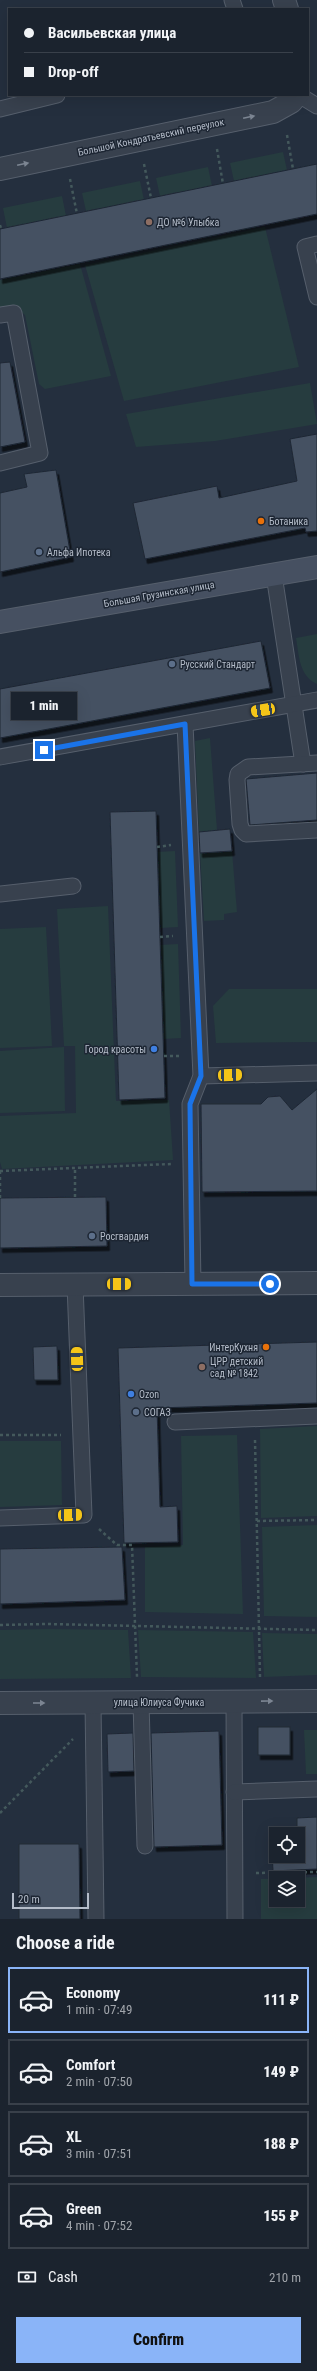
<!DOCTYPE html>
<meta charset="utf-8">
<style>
:root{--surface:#1b232e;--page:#282f3a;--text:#f1f3f6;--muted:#a0a4aa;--line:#39404a;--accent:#8ab4f8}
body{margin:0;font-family:"Roboto Condensed",sans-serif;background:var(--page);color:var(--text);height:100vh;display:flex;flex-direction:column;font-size:15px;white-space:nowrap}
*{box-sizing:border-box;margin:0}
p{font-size:13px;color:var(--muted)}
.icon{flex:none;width:22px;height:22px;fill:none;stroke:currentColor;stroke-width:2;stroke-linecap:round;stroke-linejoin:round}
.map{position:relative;height:1919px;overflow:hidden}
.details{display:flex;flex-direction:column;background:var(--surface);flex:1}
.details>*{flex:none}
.top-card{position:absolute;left:8px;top:8px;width:301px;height:88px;border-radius:0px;box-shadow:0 4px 16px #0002,0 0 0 1px var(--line);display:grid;align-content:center;height:88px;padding:0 16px;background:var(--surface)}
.fabs{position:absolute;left:269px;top:1827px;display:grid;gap:8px}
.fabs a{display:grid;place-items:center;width:36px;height:36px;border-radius:0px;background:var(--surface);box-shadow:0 4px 16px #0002,0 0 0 1px var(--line);font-size:20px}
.scale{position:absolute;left:12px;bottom:10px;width:77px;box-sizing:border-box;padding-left:4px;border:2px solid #b4bcc9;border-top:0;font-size:11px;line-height:14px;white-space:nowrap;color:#b4bcc9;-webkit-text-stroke:3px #1d2633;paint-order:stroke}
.end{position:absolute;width:18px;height:18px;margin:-9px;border:5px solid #1a73e8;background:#fff;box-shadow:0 0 0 2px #fff}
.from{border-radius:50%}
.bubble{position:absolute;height:28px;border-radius:0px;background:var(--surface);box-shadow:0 4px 16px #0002,0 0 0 1px var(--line);font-size:13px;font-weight:800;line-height:28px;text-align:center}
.car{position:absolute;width:12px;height:24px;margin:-12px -6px;border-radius:5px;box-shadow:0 0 3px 1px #0007;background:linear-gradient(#f5c518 24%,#345 0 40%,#f5c518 0 76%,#345 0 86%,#f5c518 0)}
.top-card b{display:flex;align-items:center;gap:14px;height:38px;font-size:15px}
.top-card b+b{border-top:1px solid var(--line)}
.top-card i{width:10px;height:10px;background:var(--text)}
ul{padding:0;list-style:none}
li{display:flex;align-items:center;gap:12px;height:66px;margin:0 8px 6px;padding:0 8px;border:2px solid var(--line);border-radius:0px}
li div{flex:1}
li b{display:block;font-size:15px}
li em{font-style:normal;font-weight:800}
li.selected{border-color:var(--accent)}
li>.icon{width:36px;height:36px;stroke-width:1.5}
h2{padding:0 16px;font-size:18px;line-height:48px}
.pay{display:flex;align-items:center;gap:10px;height:44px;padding:0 16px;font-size:15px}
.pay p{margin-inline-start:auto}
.button{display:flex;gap:8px;margin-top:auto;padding:8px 16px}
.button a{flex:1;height:46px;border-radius:0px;background:var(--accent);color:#111;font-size:16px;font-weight:800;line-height:46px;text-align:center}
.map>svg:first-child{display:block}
</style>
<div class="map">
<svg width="317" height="1919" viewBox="0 0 317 1919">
<defs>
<filter id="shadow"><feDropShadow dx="2.5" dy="4.5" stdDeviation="0" flood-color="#0009"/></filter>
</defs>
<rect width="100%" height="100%" fill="#242f3e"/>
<!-- green -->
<g fill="#263c3f">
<path d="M283 152 287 170 234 181 230 163Z"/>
<path d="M208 167 212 186 160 196 156 178Z"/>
<path d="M140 181 144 200 86 211 82 193Z"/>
<path d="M62 196 66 216 7 228 3 208Z"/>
<path d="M265 227 299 367 124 401 85 265Z"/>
<path d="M80 264 111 376 45 389 39 384 25 315 19 310 0 311V280Z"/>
<path d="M310 383 317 424 215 441 136 447 126 414Z"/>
<path d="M317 634V684C299 676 299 655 296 638Z"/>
<path d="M210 738 217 830 199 832 195 741Z"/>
<path d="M175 851 178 927 160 928 157 852Z"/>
<path d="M232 851 237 912 224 914V920L204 921 200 853Z"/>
<path d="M108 906 116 1101 169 1100 173 1160 2 1169 0 1162V1116L76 1113 75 1046H64L57 909Z"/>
<path d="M46 927 52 1046 0 1048V929Z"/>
<path d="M178 944 181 1038 163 1039 160 945Z"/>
<path d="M229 989H317V1042L216 1043 213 1006Z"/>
<path d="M64 1047 65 1111 0 1113V1051Z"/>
<path d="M317 1426V1516L261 1518 260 1429Z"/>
<path d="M237 1435 243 1614 145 1612V1547L183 1545 181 1436Z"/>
<path d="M0 1441H61L62 1505 0 1507Z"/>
<path d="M317 1525V1617L264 1616 262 1527Z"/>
<path d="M47 1629 128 1630 131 1678 0 1679V1630Z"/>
<path d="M138 1630 253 1632 256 1678 141 1677Z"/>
<path d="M262 1633 317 1634V1675L264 1677Z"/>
<path d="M304 1730H317V1774H306Z"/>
<path d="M317 1877V1919H261V1879H276V1900H298V1878H288Z"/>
</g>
<!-- building -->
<g fill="#455162" stroke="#1f2835" fill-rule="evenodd" filter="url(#shadow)">
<path d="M317 164V214L0 279V229Z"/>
<path d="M10 362 25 442 0 447V363Z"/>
<path d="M317 434V531L306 532 305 528 145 559 133 503 217 486 219 498 297 481 290 439Z"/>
<path d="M56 470 71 557 0 572V493L27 487 24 474Z"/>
<path d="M261 641 270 688 0 738V689Z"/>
<path d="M317 773V820L250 825 246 779Z"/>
<path d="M156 811 165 1098 119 1100 110 812Z"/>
<path d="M230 829 232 851 200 853 199 832Z"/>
<path d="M317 1089V1191L202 1192 201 1104H261L268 1097 280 1096 292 1110Z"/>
<path d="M106 1197 107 1246 0 1248V1198Z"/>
<path d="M317 1342V1403L157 1408 160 1507 177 1506 178 1542 124 1543 118 1348Z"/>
<path d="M57 1346 58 1380H34L33 1347Z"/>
<path d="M122 1547 125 1600 0 1604V1549Z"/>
<rect x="258" y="1727" width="32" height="28"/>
<path d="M219 1731 222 1845 154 1847 151 1733Z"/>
<path d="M133 1733 134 1771 108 1772 107 1734Z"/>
<path d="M317 1817V1869L273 1871 271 1828 297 1827V1818ZM276 1834H298V1856H276Z"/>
<path d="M19 1844H79L80 1919H19Z"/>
</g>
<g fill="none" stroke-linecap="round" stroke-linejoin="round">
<defs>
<g id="service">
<path d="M232 0 235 9"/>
<path d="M299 95 317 106"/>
<path d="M0 109 57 95"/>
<path d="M317 244 305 247 317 297"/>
<path d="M0 315 14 313 40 453 0 463"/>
<path d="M274 575 303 764"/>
<path d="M185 724 201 1076 190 1104 193 1284"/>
<path d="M0 757 317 700"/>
<path d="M317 763 248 767 238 774 237 780 240 824 242 830 246 834 317 830"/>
<path d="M0 894 73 886"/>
<path d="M201 1076 317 1073"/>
<path d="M175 1422 317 1416"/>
<path d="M0 1518 84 1515 75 1285"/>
<path d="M141 1702 145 1846"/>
<path d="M234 1702 235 1919"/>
<path d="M93 1703 96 1919"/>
<path d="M234 1792 317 1789"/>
</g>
<g id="minor">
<path d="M284 0 287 9"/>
<path d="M0 169 273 112 291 102 297 95"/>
<path d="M0 1703 317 1701"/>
</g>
<path id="tertiary" d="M0 1285 317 1283"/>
<path id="secondary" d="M0 622 317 567"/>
</defs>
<!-- service casing -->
<use href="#service" stroke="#565f6c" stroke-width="17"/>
<!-- minor casing -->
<use href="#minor" stroke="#565f6c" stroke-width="24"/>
<!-- tertiary casing -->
<use href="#tertiary" stroke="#565f6c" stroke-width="24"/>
<!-- secondary casing -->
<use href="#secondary" stroke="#565f6c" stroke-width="24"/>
<!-- path -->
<g stroke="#44595c" stroke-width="2.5" stroke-dasharray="3 3" stroke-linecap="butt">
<path d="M287 135 293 169"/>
<path d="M217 149 223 184"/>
<path d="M144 164 151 198"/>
<path d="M70 179 77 214"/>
<path d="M0 225 1 229"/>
<path d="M157 847 171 845"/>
<path d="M160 937 173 936"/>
<path d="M164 1056H179"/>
<path d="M0 1171 171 1164"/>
<path d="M0 1171V1198"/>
<path d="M75 1197V1168"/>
<path d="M0 1435H61"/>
<path d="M255 1440 260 1677"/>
<path d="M257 1521 317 1520"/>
<path d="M99 1529 117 1545H132L137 1677"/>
<path d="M0 1625 47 1624 317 1630"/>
<path d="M0 1813 73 1739"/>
<path d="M256 1873 317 1872"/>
</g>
<!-- service -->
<use href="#service" stroke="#38414e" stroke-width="15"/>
<!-- minor -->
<use href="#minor" stroke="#38414e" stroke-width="22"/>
<!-- tertiary -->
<use href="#tertiary" stroke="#38414e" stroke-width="22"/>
<!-- secondary -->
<use href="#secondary" stroke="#465061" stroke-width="22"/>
</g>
<!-- one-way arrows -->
<defs><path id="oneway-solid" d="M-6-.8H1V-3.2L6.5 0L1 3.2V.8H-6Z"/></defs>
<g fill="#7c8592">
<use href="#oneway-solid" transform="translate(249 117) rotate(-12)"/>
<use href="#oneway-solid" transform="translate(23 164) rotate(-12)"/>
<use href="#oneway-solid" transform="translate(267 1701) rotate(-1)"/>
<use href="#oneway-solid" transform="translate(39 1703)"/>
</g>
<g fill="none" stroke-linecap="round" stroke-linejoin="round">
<!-- route -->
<path stroke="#1a73e8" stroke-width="5" d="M44 750 185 724 201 1076 190 1104 192 1284H270"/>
</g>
<!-- markers -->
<g fill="#8d6e63" stroke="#1d2633" stroke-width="1.5">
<circle cx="149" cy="222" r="4"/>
<circle cx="202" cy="1367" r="4"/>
</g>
<g fill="#e8710a" stroke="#1d2633" stroke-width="1.5">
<circle cx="261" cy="521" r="4"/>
<circle cx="266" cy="1347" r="4"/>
</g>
<g fill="#5c6f8a" stroke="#1d2633" stroke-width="1.5">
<circle cx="39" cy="552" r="4"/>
<circle cx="172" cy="664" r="4"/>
<circle cx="92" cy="1236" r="4"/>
<circle cx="136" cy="1412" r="4"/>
</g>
<g fill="#3f7fe0" stroke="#1d2633" stroke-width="1.5">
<circle cx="154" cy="1049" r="4"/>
<circle cx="131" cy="1394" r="4"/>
</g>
<g text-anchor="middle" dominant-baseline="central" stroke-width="3" stroke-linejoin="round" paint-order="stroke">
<!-- street labels -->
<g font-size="10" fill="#b4bcc9" stroke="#1d2633">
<text transform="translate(151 137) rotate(-12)">Большой Кондратьевский переулок</text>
<text transform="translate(159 594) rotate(-10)">Большая Грузинская улица</text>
<text x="159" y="1702">улица Юлиуса Фучика</text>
</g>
<!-- poi labels -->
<g font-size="10" fill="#b4bcc9" stroke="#1d2633" text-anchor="start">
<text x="157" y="222">ДО №6 Улыбка</text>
<text x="269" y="521">Ботаника</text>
<text x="47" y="552">Альфа Ипотека</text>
<text x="180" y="664">Русский Стандарт</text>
<text x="146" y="1049" text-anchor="end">Город красоты</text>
<text x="100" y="1236">Росгвардия</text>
<text x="258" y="1347" text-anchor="end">ИнтерКухня</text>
<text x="210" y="1361">ЦРР детский<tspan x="210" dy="12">сад № 1842</tspan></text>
<text x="139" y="1394">Ozon</text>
<text x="144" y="1412">СОГАЗ</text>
</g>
</g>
</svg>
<div class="fabs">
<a><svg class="icon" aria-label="locate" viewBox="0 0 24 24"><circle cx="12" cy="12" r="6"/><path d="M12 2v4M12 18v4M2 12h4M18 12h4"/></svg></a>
<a><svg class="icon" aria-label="layers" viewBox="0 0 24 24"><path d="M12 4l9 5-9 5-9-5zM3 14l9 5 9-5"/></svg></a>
</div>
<div class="scale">20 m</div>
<i class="end from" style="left:270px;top:1284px"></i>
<i class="end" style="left:44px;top:750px"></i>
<div class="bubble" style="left:11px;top:692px;width:66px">1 min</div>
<i class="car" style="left:263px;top:710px;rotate:260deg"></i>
<i class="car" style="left:230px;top:1075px;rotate:88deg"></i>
<i class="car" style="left:119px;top:1284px;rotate:90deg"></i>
<i class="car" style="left:77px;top:1359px;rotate:358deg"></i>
<i class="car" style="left:70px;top:1515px;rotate:88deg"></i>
<div class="top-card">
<b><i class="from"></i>Васильевская улица</b>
<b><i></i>Drop-off</b>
</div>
</div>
<section class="details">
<h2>Choose a ride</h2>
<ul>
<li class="selected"><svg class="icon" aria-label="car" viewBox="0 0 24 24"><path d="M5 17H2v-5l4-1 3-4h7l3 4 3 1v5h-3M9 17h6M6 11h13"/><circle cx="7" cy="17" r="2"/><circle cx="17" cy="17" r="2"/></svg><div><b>Economy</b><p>1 min · 07:49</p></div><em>111 ₽</em></li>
<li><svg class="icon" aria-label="car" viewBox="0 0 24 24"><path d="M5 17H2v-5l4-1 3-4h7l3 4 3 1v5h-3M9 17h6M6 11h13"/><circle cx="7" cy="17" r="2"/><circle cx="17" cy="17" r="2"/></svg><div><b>Comfort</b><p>2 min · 07:50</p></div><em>149 ₽</em></li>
<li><svg class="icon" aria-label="car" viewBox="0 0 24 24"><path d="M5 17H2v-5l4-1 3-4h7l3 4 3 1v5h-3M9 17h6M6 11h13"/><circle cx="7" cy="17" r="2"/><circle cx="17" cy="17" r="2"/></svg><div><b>XL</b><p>3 min · 07:51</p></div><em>188 ₽</em></li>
<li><svg class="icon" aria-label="car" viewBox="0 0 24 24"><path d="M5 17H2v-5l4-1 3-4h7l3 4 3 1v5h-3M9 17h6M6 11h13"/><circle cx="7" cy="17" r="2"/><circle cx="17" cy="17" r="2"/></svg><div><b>Green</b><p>4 min · 07:52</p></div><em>155 ₽</em></li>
</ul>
<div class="pay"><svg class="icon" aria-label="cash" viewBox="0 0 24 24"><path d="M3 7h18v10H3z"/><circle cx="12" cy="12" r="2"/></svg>Cash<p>210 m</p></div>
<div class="button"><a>Confirm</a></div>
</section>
